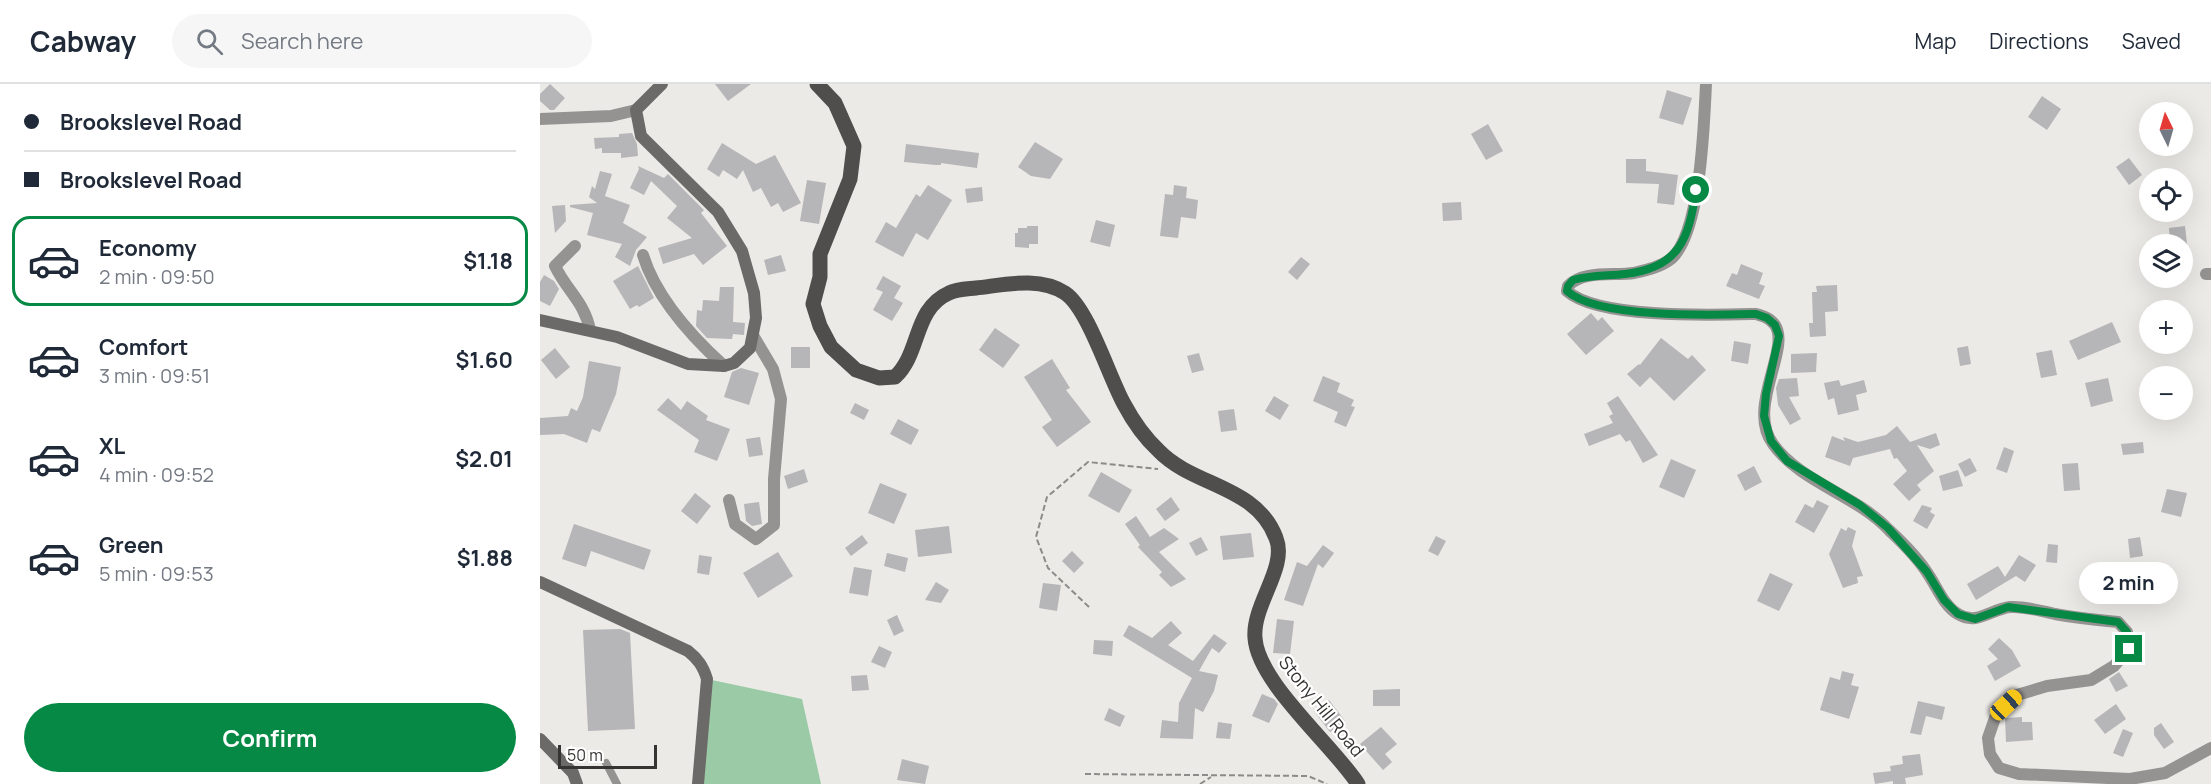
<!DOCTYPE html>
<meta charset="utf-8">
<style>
:root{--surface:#fff;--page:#f6f6f7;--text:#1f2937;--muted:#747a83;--line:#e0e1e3;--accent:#068945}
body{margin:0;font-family:Manrope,sans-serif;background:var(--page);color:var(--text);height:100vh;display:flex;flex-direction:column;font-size:22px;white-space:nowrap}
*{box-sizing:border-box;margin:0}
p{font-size:20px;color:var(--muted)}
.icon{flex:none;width:33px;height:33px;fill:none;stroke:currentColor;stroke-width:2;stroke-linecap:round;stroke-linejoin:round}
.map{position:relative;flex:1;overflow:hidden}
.details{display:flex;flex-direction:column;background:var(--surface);width:540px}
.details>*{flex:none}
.guide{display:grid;align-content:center;height:132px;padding:0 24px;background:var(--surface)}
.needle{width:39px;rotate:355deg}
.tools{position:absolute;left:1599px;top:18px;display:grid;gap:12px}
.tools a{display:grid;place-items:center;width:54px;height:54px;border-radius:50%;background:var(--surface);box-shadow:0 6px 24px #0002;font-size:30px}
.scale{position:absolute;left:18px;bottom:15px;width:99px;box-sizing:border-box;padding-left:6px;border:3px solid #353433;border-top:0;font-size:16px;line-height:21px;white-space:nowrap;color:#353433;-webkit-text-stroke:4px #fff;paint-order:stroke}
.end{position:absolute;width:27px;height:27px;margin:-14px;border:8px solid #068945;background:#fff;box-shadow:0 0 0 3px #fff}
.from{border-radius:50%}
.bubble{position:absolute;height:42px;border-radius:21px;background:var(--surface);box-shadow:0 6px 24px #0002;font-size:20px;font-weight:700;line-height:42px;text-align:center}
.car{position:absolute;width:18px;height:36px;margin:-18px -9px;border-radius:8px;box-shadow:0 0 4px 2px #0007;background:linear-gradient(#f5c518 24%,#345 0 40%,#f5c518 0 76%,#345 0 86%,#f5c518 0)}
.guide b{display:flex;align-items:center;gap:21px;height:57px;font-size:22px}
.guide b+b{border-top:2px solid var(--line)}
.guide i{width:15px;height:15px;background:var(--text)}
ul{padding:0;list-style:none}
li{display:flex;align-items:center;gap:18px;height:90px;margin:0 12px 9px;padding:0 12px;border:3px solid transparent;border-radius:18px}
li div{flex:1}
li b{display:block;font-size:22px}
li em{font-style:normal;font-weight:700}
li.current{border-color:var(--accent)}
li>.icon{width:54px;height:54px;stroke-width:1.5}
.button{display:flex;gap:12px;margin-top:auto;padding:12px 24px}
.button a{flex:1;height:69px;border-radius:36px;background:var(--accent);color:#fff;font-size:24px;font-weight:700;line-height:69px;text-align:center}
header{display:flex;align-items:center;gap:36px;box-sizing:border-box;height:84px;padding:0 30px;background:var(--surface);border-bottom:2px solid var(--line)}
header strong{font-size:28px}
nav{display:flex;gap:33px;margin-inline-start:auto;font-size:21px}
.search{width:420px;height:54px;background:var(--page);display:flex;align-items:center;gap:15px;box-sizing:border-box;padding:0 21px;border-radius:33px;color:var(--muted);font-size:22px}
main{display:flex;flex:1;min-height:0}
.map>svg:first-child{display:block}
</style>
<header>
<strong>Cabway</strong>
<div class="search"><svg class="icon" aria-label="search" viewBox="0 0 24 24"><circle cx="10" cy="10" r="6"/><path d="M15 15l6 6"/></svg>Search here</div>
<nav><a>Map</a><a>Directions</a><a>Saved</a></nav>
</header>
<main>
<section class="details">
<div class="guide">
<b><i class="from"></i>Brookslevel Road</b>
<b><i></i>Brookslevel Road</b>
</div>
<ul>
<li class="current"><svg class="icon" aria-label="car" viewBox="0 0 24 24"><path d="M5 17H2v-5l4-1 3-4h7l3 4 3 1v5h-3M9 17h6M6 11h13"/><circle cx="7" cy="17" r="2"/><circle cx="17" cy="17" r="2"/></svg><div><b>Economy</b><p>2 min · 09:50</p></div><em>$1.18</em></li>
<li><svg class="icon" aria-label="car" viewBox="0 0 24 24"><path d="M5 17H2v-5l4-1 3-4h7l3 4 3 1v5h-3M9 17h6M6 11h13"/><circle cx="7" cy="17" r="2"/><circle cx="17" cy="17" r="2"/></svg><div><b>Comfort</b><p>3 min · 09:51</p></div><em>$1.60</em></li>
<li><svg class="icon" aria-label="car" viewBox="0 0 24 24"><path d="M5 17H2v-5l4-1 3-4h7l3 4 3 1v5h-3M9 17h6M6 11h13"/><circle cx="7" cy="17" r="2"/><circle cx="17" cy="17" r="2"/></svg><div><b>XL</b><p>4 min · 09:52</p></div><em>$2.01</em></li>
<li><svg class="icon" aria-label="car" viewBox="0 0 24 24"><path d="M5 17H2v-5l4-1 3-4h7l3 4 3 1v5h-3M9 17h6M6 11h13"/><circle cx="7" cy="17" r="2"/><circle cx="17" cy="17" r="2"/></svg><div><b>Green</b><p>5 min · 09:53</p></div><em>$1.88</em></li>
</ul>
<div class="button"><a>Confirm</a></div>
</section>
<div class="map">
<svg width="1671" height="700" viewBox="0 0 1671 700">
<rect width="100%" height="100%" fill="#eceae6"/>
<!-- green -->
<path fill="#9bcba6" d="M167 595 262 615 281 700H158Z"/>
<!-- building -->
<g fill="#b6b5b8">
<path d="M10 0 25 14 14 26H10L0 17V10Z"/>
<path d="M175 0H211L188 17Z"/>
<path d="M1127 6 1152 14 1143 41 1119 34Z"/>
<path d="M1502 12 1521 25 1507 46 1488 33Z"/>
<path d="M948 40 963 67 946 76 931 50Z"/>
<path d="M92 49 97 60 98 72 81 74V69H62V64L55 65 54 54 79 53V50Z"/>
<path d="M495 58 523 75 510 95 491 92 478 83Z"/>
<path d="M182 59 216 80 235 71 261 119 243 128 238 119 231 123 221 104 213 108 203 86 197 95 183 86 179 93 167 85Z"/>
<path d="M366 60 439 69 437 84 401 79V81H396L364 78Z"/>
<path d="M1589 74 1602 91 1589 101 1576 83Z"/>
<path d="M1086 75H1106V87L1138 91 1134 121 1117 119 1119 100 1086 99Z"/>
<path d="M98 82 124 94 128 90 164 126 161 129 187 162 163 181 154 170 123 180 118 164 152 154 127 134 137 122 111 97 104 111 90 104 99 85Z"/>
<path d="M60 87 72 90 65 112 90 121 83 139 107 153 96 166 90 182 75 173 82 160 47 151 53 129 30 123V121L57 119 49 113 52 102 55 105Z"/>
<path d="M267 96 286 99 279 140 260 137Z"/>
<path d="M388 101 412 116 388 156 376 149 363 173 335 158 346 138 356 144 376 110 380 113Z"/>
<path d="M634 101 647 103 646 114 658 116 656 135 641 133 638 154 620 152 625 110 633 111Z"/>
<path d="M442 103 443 117 427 119 425 105Z"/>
<path d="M921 118 922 136 903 137 902 119Z"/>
<path d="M25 121 26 137 15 149 12 122Z"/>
<path d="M556 136 575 141 570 163 550 158Z"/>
<path d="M487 142H498V160H489V164L475 163V149H478V144H487Z"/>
<path d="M1645 142 1647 160H1630L1629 144Z"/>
<path d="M241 171 246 187 228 191 224 176Z"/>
<path d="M761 173 770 180 757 196 748 188Z"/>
<path d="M1201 180 1223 189 1219 200 1225 202 1219 215 1186 202 1192 189 1197 191Z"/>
<path d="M98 182 114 214 99 223 97 221 90 225 73 197Z"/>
<path d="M4 191 14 197 19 205 10 222 0 217V198Z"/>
<path d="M343 192 361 202 354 214 363 219 352 237 333 226 343 208 336 205Z"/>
<path d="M1297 201 1298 227 1285 228 1286 252 1270 253 1269 239H1273L1272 208H1277L1276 202Z"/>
<path d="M180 203H194L193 238 205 239 204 251 193 250 192 255 167 254 156 242 157 226 162 227 163 216 179 217Z"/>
<path d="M1051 229 1058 237 1062 233 1074 247 1046 271 1027 250Z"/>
<path d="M1572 238 1581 258 1538 276 1529 257Z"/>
<path d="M455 244 480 261 463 284 439 266Z"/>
<path d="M1121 254 1148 275 1152 271 1166 286 1134 317 1110 293 1100 303 1087 290 1099 280 1100 281Z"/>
<path d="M1194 257 1211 260 1208 280 1191 277Z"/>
<path d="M1428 262 1431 280 1420 282 1417 264Z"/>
<rect x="251" y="263" width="19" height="21"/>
<path d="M15 264 30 283 16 295 1 276Z"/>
<path d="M1512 266 1517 291 1501 294 1496 269Z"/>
<path d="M659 269 664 286 652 289 647 272Z"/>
<path d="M1277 269 1276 288 1251 289V270Z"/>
<path d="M512 275 530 304 526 306 551 338 517 363 502 343 512 336 484 293Z"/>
<path d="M49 277 81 283 76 310 60 348 52 345 47 359 24 350 0 351V334L28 332 31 324 37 327 43 313Z"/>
<path d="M201 284 219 289 209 321 184 313 192 288Z"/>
<path d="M783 292 800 299 797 308 814 316 811 322 815 323 806 343 794 338 798 328 773 317Z"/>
<path d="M1257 294 1259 312 1249 313 1261 335 1250 341 1238 321 1236 304 1239 295Z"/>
<path d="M1568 294 1573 317 1551 323 1545 299Z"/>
<path d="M1299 296 1301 302 1324 296 1327 308 1316 311 1319 326 1298 331 1294 314 1288 316 1284 299Z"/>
<path d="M734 312 749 321 740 336 725 327Z"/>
<path d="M1078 312 1118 371 1103 379 1090 356 1086 358 1080 350 1049 362 1044 350 1073 339 1069 332 1073 330 1067 319Z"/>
<path d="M128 314 141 326 147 317 168 332 166 336 190 345 177 377 154 368 159 356 117 326Z"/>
<path d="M315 319 329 326 324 336 310 329Z"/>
<path d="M694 325 697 346 681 348 678 327Z"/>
<path d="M358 335 379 346 371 361 350 350Z"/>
<path d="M1357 342 1370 358 1396 349 1400 361 1390 365 1377 361 1394 387 1377 401 1381 406 1369 417 1353 400 1367 387 1357 374 1354 375 1350 365 1313 374 1310 382 1285 373 1292 352 1305 357 1303 353 1318 358 1346 351Z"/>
<path d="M220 353 223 371 209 373 206 355Z"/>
<path d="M1603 358 1604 369 1583 371 1581 360Z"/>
<path d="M1464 363 1474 367 1467 389 1456 385Z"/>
<path d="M1430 374 1437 387 1425 393 1418 380Z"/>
<path d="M1131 375 1156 386 1144 414 1119 403Z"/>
<path d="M1538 379 1540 406 1524 407 1522 380Z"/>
<path d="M1214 382 1222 398 1205 407 1197 391Z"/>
<path d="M264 385 268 398 248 405 244 392Z"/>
<path d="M1418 386 1423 402 1403 407 1399 392Z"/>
<path d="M561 388 592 406 579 429 548 412Z"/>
<path d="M340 399 367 410 354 440 328 429Z"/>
<path d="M1627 405 1647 409 1641 433 1621 428Z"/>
<path d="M155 409 171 422 157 440 141 427Z"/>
<path d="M631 413 640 426 625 437 616 425Z"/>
<path d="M1277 416 1289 422 1274 449 1255 438 1265 420 1273 424Z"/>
<path d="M219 418 222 440 212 442 206 437 204 420Z"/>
<path d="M1382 421 1392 424 1390 428 1395 431 1387 445 1373 437Z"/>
<path d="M596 432 610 453 624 444 639 455 619 468 646 495 631 503 619 491 622 488 598 463 600 461 585 440Z"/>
<path d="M34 440 111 466 104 486 51 467 46 483 22 475Z"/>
<path d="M409 442 412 469 378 473 375 446Z"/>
<path d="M1308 443 1316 447 1312 462 1323 492 1317 493 1318 499 1303 504 1289 470 1301 444 1306 447Z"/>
<path d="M711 449 714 473 683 476 680 452Z"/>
<path d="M322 451 328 459 311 472 305 464Z"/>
<path d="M896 452 906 457 898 472 888 467Z"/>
<path d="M661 453 668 466 656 472 649 459Z"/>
<path d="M1600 453 1603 472 1590 474 1588 455Z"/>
<path d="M1508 460 1518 461 1517 479 1506 478Z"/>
<path d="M783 461 794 469 783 484 778 480 763 522 744 516 757 478 767 482Z"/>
<path d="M532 467 544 479 534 489 522 477Z"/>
<path d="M238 468 253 492 218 514 203 489Z"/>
<path d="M347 469 368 474 365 488 344 482Z"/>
<path d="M159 471 172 473 169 491 157 489Z"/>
<path d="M1479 471 1496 481 1485 498 1476 492 1436 516 1427 500 1458 482 1465 493Z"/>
<path d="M314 483 332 486 328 512 309 509Z"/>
<path d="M1230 489 1253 500 1239 527 1217 517Z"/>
<path d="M396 498 409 506 401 519 385 516Z"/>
<path d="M503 499 521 501 517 527 499 524Z"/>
<path d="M357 531 364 547 354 552 347 536Z"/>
<path d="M737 535 754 537 750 570 733 569Z"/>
<path d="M631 537 642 549 628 561 653 577 674 550 687 559 679 569 672 564 659 587 678 591 674 607 663 628 655 624 653 655 620 654 622 636 638 638 639 619 652 594 583 552 589 541 612 554Z"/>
<path d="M80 545 90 549 95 645 48 647 43 546Z"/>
<path d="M1459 554 1472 566 1481 582 1455 597 1447 582 1458 575 1448 565Z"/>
<path d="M554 556 573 557 572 572 553 570Z"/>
<path d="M339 562 352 568 345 584 331 578Z"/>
<path d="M1302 587 1314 590 1311 601 1319 603 1309 635 1280 626 1290 593 1300 596Z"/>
<path d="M1579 588 1588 602 1576 608 1569 595Z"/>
<path d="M327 591 329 606 312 607 311 592Z"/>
<path d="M860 605V622H833V606Z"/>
<path d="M722 610 734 615 738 620 729 639 712 632Z"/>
<path d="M789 616 805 637 790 648 774 627Z"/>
<path d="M1378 617 1405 623 1402 636 1386 632 1381 651 1370 649Z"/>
<path d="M1576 620 1586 635 1565 650 1554 636Z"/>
<path d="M569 624 585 632 580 643 564 636Z"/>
<path d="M1482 633V638H1492L1493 656 1466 658 1465 634Z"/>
<path d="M678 638 692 640 690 655 676 654Z"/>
<path d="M1621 639 1634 658 1624 665 1614 651V644Z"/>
<path d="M841 643 857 660 845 670 852 678 843 686 820 660Z"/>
<path d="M1583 645 1593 649 1583 673 1573 669Z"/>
<path d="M1380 670 1383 691 1365 694 1366 700H1353V697L1335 700 1333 689 1351 687 1350 682 1363 680 1362 672Z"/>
<path d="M362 675 389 682 385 700 357 696Z"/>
</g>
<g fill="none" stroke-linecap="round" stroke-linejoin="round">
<!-- path -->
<g stroke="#8d8b89" stroke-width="2" stroke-dasharray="6 3" stroke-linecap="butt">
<path d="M549 523 508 484 496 453 507 413 548 378 618 385"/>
<path d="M545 690 768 692 787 700"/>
<path d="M660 700 671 693"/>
</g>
<!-- lane -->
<path stroke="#959392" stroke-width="8" d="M66 679 77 700"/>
<!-- street -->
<g stroke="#959392" stroke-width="12">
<path d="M1166 0C1164 39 1161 147 1132 174 1121 183 1107 186 1094 189 1073 192 1043 186 1028 202L1027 207C1058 235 1174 231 1216 230 1223 232 1230 234 1235 241 1251 265 1206 324 1233 360 1260 398 1316 411 1349 446 1363 459 1378 474 1388 490 1397 503 1404 522 1418 530 1437 542 1451 525 1470 523 1485 522 1501 527 1515 530 1536 534 1557 536 1578 538L1587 548 1589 565 1574 582 1551 596 1507 602 1477 611 1456 631 1448 654 1450 670 1459 684 1479 690 1590 695 1625 689 1671 664"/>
<path d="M0 35 71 32 96 26"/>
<path d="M35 162 15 182C27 207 45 219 50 246"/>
<path d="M103 171C116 214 151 252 184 282"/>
<path d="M1666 190H1671"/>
<path d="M189 416 195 440 216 455 234 441V395L241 315 233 285 214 253"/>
</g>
<!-- secondary -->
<g stroke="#6c6a69" stroke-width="12">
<path d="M0 236 77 253 148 280 184 282 194 279 210 264 216 234 214 209 202 167 178 128 101 52 96 26 122 0"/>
<path d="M0 498 148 567C158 575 163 582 167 595L158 700"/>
<path d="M0 655 33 689 37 700"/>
</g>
<!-- primary -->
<path stroke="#504e4c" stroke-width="15" d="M277 0 295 19 314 62 310 95 280 170V193L273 220 280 242 291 263 316 286 339 294 355 293C381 269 373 225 409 209 417 205 427 205 436 204 464 201 499 192 525 209 548 224 569 293 584 320 593 337 605 354 619 367 654 403 716 401 736 454 748 483 712 521 715 554 718 599 793 661 818 700"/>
</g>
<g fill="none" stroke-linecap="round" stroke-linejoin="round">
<!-- route -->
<path stroke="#068945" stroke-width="8" d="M1156 106C1149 155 1139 184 1085 190 1067 192 1050 191 1033 196L1028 202 1027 207C1058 235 1174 231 1216 230L1227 234 1235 241 1239 252 1226 310 1224 332 1231 357 1247 377 1320 421 1348 444 1387 488 1404 516 1418 530 1435 535 1468 523 1578 538 1587 548 1589 565"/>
</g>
<g text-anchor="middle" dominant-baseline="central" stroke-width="4.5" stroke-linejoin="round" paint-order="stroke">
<!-- street labels -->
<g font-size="18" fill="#353433" stroke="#fff">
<text transform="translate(782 622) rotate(51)">Stony Hill Road</text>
</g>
</g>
</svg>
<div class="tools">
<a><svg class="needle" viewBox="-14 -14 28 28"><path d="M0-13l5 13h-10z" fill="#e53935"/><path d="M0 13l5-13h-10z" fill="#747a83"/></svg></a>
<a><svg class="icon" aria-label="locate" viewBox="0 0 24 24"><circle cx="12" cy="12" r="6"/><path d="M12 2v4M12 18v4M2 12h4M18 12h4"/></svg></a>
<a><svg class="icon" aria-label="layers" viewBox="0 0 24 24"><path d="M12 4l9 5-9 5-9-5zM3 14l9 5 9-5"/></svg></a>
<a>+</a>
<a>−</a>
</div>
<div class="scale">50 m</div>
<i class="end from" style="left:1156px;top:106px"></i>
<i class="end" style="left:1589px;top:565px"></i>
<div class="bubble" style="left:1539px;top:478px;width:99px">2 min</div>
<i class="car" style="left:1466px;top:621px;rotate:47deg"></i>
</div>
</main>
